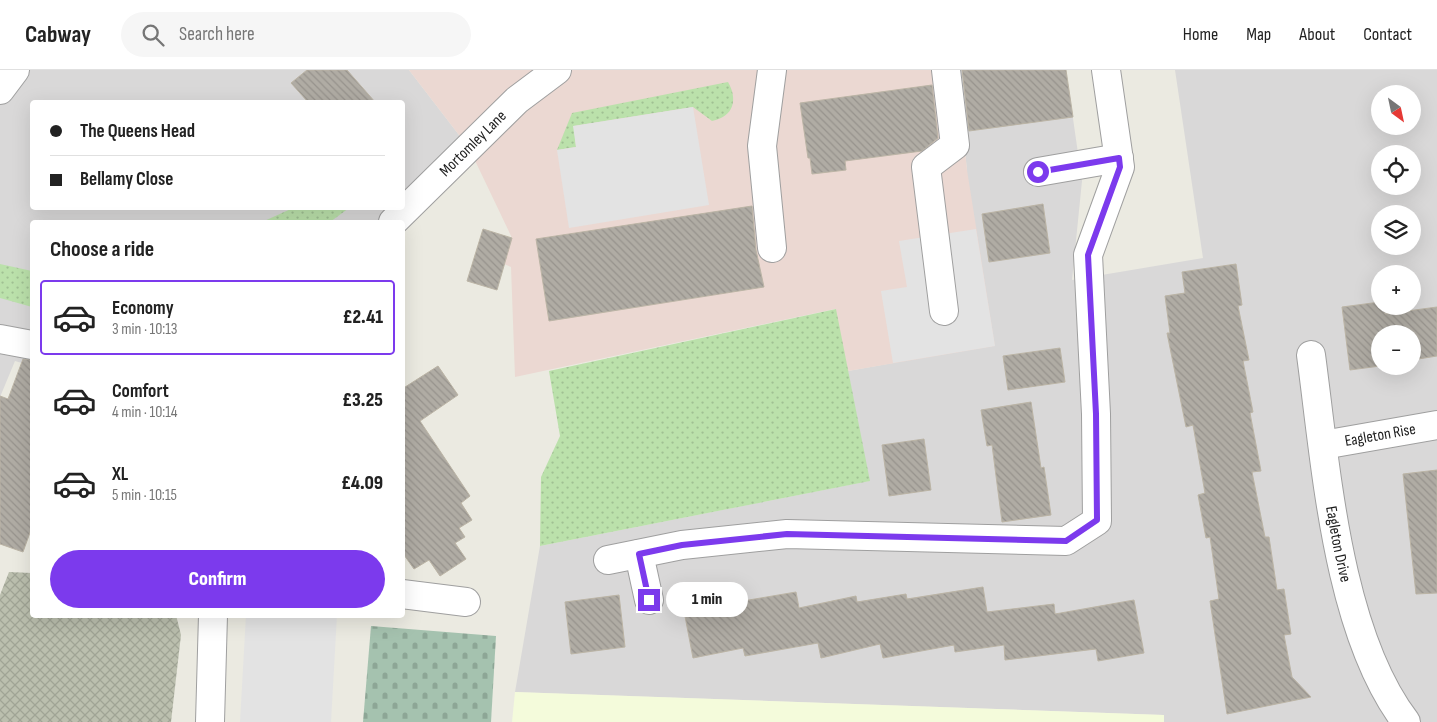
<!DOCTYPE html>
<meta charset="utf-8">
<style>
:root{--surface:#fff;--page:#f6f6f6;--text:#222;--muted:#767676;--line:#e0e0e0;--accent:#7c3aed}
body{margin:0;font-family:"Sofia Sans Condensed",sans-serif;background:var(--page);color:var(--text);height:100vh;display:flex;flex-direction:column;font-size:19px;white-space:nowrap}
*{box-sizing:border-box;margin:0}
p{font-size:16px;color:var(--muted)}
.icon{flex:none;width:28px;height:28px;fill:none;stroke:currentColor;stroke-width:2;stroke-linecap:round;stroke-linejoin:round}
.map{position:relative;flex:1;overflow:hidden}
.details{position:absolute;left:30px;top:150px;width:375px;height:398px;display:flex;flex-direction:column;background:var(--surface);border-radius:5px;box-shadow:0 5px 20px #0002}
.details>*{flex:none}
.hud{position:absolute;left:30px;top:30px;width:375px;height:110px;border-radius:5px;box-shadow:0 5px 20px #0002;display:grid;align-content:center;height:110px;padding:0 20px;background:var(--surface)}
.needle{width:32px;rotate:147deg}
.tools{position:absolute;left:1371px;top:15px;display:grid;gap:10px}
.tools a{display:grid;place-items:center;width:50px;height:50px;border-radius:50%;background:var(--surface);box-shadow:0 5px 20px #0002;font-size:25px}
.end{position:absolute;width:22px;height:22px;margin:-11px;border:6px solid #7c3aed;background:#fff;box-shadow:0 0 0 2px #fff}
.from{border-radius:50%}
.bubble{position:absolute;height:35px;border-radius:18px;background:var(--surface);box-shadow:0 5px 20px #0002;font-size:16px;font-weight:800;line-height:35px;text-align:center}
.hud b{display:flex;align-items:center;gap:18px;height:48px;font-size:19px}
.hud b+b{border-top:1px solid var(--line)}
.hud i{width:12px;height:12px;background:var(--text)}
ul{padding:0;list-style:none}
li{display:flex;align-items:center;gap:15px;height:75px;margin:0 10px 8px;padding:0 10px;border:2px solid transparent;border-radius:5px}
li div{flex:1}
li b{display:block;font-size:19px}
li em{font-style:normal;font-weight:800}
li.on{border-color:var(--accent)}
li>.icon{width:45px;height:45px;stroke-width:1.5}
h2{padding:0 20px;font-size:22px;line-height:60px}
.button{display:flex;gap:10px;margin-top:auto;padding:10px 20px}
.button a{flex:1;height:58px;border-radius:30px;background:var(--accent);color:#fff;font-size:20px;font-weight:800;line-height:58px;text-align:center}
header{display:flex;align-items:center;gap:30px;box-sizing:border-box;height:70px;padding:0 25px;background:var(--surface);border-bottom:1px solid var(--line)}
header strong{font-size:24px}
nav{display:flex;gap:28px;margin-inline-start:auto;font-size:18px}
.search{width:350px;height:45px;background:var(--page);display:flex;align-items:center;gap:12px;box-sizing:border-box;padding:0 18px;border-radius:28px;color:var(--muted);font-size:19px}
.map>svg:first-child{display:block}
</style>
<header>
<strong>Cabway</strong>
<div class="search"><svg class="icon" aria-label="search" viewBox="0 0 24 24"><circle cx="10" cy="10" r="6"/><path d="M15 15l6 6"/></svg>Search here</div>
<nav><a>Home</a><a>Map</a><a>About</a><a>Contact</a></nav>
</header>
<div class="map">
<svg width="1437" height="652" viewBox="0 0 1437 652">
<defs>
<pattern id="construction-cross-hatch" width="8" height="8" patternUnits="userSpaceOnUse" patternTransform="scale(1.25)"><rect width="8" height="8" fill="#bbbfae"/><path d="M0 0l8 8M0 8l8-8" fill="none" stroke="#a0a495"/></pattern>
<pattern id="grass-dots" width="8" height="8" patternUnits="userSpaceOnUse" patternTransform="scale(1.25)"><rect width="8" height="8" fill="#bbe1ab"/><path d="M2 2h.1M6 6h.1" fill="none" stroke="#a0c093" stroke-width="1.8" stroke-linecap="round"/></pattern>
<pattern id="cemetery-stones" width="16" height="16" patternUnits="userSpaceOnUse" patternTransform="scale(1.25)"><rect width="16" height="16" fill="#a5c2af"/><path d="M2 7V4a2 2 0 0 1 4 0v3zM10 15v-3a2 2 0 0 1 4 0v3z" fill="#8da696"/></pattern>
<pattern id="building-back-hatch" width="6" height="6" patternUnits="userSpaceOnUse" patternTransform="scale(1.25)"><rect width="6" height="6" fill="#b0aca4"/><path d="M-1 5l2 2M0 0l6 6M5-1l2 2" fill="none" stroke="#97938d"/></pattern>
</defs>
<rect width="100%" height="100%" fill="#ebeae1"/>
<!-- residential -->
<g fill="#d9d8d8" fill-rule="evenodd">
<path d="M0 0H409L469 78 402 152H32V296L15 291 0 327ZM32 32H402V138H32Z"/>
<path d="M956 0H1066L1082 111 1072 210 1203 188 1175 0H1437V652H1164L1163 645 515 622 540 476 869 411 848 301 893 293 967 100ZM1380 24H1412V56H1380ZM1380 84H1412V116H1380ZM1380 144H1412V176H1380ZM1380 204H1412V236H1380ZM1380 264H1412V296H1380Z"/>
</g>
<!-- commercial -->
<path fill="#ebd8d2" d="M409 0H956L967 100 995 276 848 301 835 239 515 307 511 197 504 194 512 168 469 78Z"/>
<!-- education -->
<path fill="#f4fbdb" d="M515 622 1164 645V652H512Z"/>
<!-- construction -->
<path fill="url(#construction-cross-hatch)" d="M9 502 32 503V545H176L181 565 171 652H0V525Z"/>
<!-- grass -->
<g fill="url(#grass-dots)">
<path d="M728 12C738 29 734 47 712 51L693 37 574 56 576 77 557 80 572 43Z"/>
<path d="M293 138H349L330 152H262Z"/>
<path d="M0 194 32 201V237L0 228Z"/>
<path d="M836 239 870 411 540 476 541 407 560 366 549 301Z"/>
</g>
<!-- cemetery -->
<path fill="url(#cemetery-stones)" d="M371 556 496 566 491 652H363Z"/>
<!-- parking -->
<g fill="#e3e3e3">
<path d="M693 37 709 135 569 158 557 80 576 77 573 56Z"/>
<path d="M976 159 995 276 893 293 881 221 907 217 899 171Z"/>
<path d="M246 545H337L331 652H240Z"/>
</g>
<!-- building -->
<g fill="url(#building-back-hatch)" stroke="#bbb4a5">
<path d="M307 0H347L375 32H308L291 13Z"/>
<path d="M962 0H1066L1073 47 969 61Z"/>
<path d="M932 15 938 68 922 81 845 91 846 100 812 104 810 88H808L800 33Z"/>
<path d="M1043 134 1050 183 989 192 982 144Z"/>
<path d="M752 136 756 180 764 217 549 251 536 169Z"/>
<path d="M483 159 512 168 497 220 467 211Z"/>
<path d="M1236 194 1242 235 1238 236 1249 290 1243 291 1253 342 1250 343 1261 401 1252 402 1265 467H1269L1277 520 1284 519 1291 564 1284 565 1292 607 1311 627 1227 644 1210 531 1219 529 1210 467 1206 468 1198 425 1205 423 1193 355 1186 357 1167 263H1170L1165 226 1185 223 1182 202Z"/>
<path d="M1380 232V236H1384L1385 244 1437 237V286L1412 290V264H1380V296L1350 300 1342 237Z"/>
<path d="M1060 278 1065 312 1008 320 1003 286Z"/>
<path d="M23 289 32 290V457L23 482 0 474V326L8 329Z"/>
<path d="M438 296 458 325 420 351 470 426 461 433 472 450 459 458 465 467 455 473 466 489 440 506 429 490 414 499 402 482V319Z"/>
<path d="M1031 332 1041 398 1044 397 1051 445 1002 452 992 375 987 376 981 340Z"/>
<path d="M924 369 931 420 889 426 882 375Z"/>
<path d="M1437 400V523L1416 524 1403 404Z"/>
<path d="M983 517 987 542 1054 534 1055 544 1134 530 1144 583 1098 591 1096 579 1005 590 1004 575 955 582 954 575 883 588 880 574 821 588 818 573 745 586 743 578 693 588 684 541 796 522 799 538 856 526 857 532 906 524 907 529Z"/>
<path d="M619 525 625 577 571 584 565 532Z"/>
</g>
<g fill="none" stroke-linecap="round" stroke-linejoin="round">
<defs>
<g id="minor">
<path d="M772 0 762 76 772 178"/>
<path d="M0 20 15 0"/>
<path d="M1038 102 1119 88"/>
<path id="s1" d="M393 152 517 30 557 0"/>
<path d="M944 241 926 97 955 75 946 0"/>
<path d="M0 269 32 275"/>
<path id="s2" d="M1311 285C1326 396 1337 562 1406 652"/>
<path id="s3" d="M1323 375 1437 355"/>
<path d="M639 484 649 530"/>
<path d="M608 490 682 475 787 464 1066 471 1097 451 1096 344 1088 185 1120 97 1106 0"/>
<path d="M402 524 466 532"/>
<path d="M210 652 213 545"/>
</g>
</defs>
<!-- minor casing -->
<use href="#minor" stroke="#9f9f9f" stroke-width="30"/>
<!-- minor -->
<use href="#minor" stroke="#fff" stroke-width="28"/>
</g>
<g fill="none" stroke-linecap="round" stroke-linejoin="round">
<!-- route -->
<path stroke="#7c3aed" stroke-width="6" d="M649 530 639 484 682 475 787 464 1066 471 1097 450 1096 344 1088 185 1120 97 1119 88 1038 102"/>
</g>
<g text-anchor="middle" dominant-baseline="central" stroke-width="4.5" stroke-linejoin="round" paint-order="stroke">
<!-- street labels -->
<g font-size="16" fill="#1b1b1b" stroke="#fff">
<text stroke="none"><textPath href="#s1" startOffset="112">Mortomley Lane</textPath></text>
<text stroke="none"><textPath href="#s3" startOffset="58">Eagleton Rise</textPath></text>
<text stroke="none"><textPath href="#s2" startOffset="191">Eagleton Drive</textPath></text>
</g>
</g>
</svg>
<div class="tools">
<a><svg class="needle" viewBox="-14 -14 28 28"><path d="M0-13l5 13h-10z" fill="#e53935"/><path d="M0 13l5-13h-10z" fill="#767676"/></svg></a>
<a><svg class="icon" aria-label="locate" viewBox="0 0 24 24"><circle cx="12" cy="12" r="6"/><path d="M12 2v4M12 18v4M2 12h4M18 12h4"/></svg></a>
<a><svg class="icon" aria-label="layers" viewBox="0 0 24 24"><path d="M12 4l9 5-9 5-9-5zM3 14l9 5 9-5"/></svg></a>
<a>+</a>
<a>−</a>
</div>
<i class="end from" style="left:1038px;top:102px"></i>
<i class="end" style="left:649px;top:530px"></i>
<div class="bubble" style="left:666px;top:512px;width:82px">1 min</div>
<div class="hud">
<b><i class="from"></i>The Queens Head</b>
<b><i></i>Bellamy Close</b>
</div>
<section class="details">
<h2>Choose a ride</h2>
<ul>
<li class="on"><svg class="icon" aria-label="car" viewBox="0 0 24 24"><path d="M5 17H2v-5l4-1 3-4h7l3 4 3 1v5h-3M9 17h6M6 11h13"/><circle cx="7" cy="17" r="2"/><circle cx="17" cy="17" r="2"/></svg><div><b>Economy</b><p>3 min · 10:13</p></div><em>£2.41</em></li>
<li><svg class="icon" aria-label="car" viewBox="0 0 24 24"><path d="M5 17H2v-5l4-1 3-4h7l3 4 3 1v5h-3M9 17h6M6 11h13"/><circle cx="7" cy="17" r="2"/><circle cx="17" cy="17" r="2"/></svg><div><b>Comfort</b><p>4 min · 10:14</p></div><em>£3.25</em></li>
<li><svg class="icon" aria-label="car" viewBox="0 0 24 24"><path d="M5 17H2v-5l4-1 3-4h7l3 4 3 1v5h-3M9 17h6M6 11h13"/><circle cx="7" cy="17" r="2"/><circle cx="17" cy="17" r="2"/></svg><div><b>XL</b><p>5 min · 10:15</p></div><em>£4.09</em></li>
</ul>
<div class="button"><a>Confirm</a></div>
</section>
</div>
